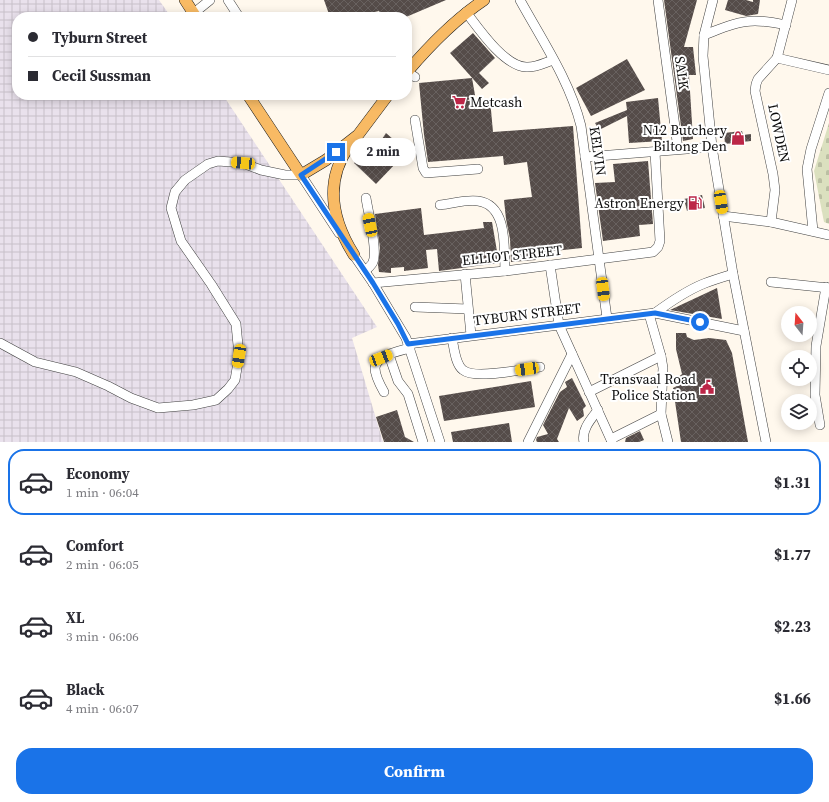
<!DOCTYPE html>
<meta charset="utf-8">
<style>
:root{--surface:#fff;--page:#f7f7f7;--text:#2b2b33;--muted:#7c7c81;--line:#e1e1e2;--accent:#1a73e8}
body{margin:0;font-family:"Source Serif 4",serif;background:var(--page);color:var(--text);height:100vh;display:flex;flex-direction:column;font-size:15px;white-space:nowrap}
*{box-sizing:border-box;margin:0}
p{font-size:13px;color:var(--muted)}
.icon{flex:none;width:22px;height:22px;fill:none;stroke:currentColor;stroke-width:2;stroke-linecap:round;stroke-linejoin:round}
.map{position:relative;height:442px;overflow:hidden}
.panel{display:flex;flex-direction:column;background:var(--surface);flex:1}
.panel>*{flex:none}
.banner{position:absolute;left:12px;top:12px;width:400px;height:88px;border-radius:16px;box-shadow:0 2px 10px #0003;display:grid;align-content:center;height:88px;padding:0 16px;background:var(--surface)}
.needle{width:26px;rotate:343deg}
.controls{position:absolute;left:781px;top:306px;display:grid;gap:8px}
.controls a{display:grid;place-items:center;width:36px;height:36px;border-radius:50%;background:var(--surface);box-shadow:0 2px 10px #0003;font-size:20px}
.end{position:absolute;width:18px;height:18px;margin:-9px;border:5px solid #1a73e8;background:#fff;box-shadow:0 0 0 2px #fff}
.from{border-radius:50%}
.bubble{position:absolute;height:28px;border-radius:14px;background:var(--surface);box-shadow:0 2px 10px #0003;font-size:13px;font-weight:700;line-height:28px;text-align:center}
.car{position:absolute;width:12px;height:24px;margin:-12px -6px;border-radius:5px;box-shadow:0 0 3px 1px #0007;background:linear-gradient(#f5c518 24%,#345 0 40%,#f5c518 0 76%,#345 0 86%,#f5c518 0)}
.banner b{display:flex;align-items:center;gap:14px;height:38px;font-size:15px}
.banner b+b{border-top:1px solid var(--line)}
.banner i{width:10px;height:10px;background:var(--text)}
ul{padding:7px 0 0;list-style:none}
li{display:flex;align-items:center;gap:12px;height:66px;margin:0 8px 6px;padding:0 8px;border:2px solid transparent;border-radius:16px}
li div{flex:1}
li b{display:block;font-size:15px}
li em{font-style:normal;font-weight:700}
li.active{border-color:var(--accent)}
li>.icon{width:36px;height:36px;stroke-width:1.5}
.primary-button{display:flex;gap:8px;margin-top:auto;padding:8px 16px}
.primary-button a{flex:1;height:46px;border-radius:16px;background:var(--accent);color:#fff;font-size:16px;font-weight:700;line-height:46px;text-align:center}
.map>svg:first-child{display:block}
</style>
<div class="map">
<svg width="829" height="442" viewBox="0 0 829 442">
<defs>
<pattern id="industrial-grid" width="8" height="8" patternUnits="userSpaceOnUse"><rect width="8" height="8" fill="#e9e1ec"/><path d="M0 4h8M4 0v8" fill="none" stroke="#c7c0c9"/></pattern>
<pattern id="cemetery-stones" width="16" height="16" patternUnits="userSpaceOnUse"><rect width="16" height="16" fill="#dbe0bf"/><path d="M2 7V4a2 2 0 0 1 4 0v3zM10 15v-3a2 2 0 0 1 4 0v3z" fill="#bbbfa3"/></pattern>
<pattern id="building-cross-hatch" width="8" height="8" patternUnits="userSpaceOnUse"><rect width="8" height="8" fill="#554c49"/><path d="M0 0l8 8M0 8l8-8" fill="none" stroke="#68615f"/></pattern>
</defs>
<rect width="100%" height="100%" fill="#fff8ed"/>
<!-- industrial -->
<path fill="url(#industrial-grid)" d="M0 0H159L171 17H17V95H223L377 327 352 338 383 442H0Z"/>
<!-- cemetery -->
<path fill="url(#cemetery-stones)" d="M829 123V224L824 222 814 171Z"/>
<!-- building -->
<g fill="url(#building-cross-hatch)">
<path d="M324 0H446L406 17H382L379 11 352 17H330Z"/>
<path d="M664 0H697L684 47H693L696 75H689L693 139 683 141Z"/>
<path d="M728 0H746L753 2V0H760L758 14 746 16 725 10Z"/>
<path d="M473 33 495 58 479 73 489 83 482 89 450 53Z"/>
<path d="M627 59 645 90 591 116 576 88Z"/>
<path d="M472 78 475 95 467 101 490 99 493 132 573 126 582 248 536 253V260L511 262 510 239 506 219 504 200 532 197 527 162 504 165 503 156 428 162 424 135 419 83Z"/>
<path d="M658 98 662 141 629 143 627 116 599 130 595 123 627 110 626 102Z"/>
<path d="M742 131 743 135 751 134V141L725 144 724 133Z"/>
<path d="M386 133 410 154 402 164 398 161 376 184 354 163 371 147 374 151Z"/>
<path d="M648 161 653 224 639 225 640 236 603 241 595 183 615 182 613 164Z"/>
<path d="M702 195 705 208 687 211 684 199Z"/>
<path d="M421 208 424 235 484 228 483 222H492L499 263 439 271 437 249 426 250 428 268 404 271V267L391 268V273L379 272 378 265 380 248 375 214Z"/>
<path d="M717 288 722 319 670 310Z"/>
<path d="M676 333H686L687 337 694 340 709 338 726 340 732 353 748 442H681L673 388 677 386 676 379 682 374 676 349Z"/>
<path d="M572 378 586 406 583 409 584 416 577 421 569 408 557 439 559 442H537L536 440 537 437 548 434 543 425 560 392 567 387 565 382Z"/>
<path d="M531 381 535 407 444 421 439 396Z"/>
<path d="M397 410 405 437 414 442H384L376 417Z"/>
<path d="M509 423 512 442H453L451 432Z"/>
<path d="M640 431 644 440 639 442H625L626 438Z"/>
</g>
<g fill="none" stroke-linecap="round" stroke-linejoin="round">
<defs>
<g id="minor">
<path d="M228 0 239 17"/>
<path d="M520 0C542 40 570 81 581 126L607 318"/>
<path d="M658 0 678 149"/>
<path d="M713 0 704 35 703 56 712 147 733 274 766 442"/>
<path d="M466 12C479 29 504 66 526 67 535 68 544 63 553 60"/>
<path d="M194 13 210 0"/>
<path d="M704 35C720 29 737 21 755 21 765 21 776 23 786 25"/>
<path d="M777 58 829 70"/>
<path d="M407 72 415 77"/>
<path d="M415 120 423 168 426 173 478 169"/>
<path d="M585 157 712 147"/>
<path d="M440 205C452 204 466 199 478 201 508 205 504 248 505 271"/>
<path d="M723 216 771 222 829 235"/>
<path d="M771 222 775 190 773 174 755 91 756 84 758 79 777 58 792 0"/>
<path d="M813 231 807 169 811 149 829 93"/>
<path d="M351 251 373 283 406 338 440 442"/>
<path d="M550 265 559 325 612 442"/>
<path d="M365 271C368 268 372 265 373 262 378 250 368 212 366 198"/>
<path d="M465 274 471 335"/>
<path d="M771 282 829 288"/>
<path d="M373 283 505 271 653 252 658 247 660 241 655 152"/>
<path d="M415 307 468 309"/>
<path d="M655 313C670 302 686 291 703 284 713 280 723 277 733 274"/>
<path d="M649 314 661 356 663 368 661 414 668 442"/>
<path d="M452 338C454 347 455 364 463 370 475 380 524 369 540 367"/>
<path d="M0 343 35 362 76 372 108 386 131 398 158 408 193 405 216 400 228 389 235 380 239 356 236 324 211 284 181 241 171 208 175 192 185 180 208 164 218 161 243 163 261 170 285 175H301L339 233"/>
<path d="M408 344 655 313 744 331"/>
<path d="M389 355 398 381 408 394 423 442"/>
<path d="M384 392C380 385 375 376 375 368 376 355 400 351 410 348"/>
<path d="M589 392 661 356"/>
<path d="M820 425 815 395 816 346 826 287"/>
<path d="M611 439 661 414"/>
<path d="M528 442 572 354"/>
<path d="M584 442C581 430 591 419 598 410"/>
</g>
<g id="major">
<path d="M185 0 196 17"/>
<path d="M407 72C430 45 454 20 484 0"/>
<path d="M248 95 301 175 326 160 358 135 388 95"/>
<path d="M349 146C324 182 332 220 354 255"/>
</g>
</defs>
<!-- minor casing -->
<use href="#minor" stroke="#404040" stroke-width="10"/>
<!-- major casing -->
<use href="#major" stroke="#1e1e1e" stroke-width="12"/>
<!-- minor -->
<use href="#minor" stroke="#fff" stroke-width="9"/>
<!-- major -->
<use href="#major" stroke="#f8ba64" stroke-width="11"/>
</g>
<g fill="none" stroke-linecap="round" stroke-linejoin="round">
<!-- route -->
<path stroke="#1a73e8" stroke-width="5" d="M336 152 301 175 373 283 398 324 408 344 655 313 700 322"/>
</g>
<!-- icons -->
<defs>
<symbol id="supermarket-bare" viewBox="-9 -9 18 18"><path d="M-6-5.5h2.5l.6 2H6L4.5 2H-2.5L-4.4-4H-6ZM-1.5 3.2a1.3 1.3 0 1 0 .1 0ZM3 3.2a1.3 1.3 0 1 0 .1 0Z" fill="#bc2647" stroke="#fff" stroke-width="2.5" paint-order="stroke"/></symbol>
<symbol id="shop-bare" viewBox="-9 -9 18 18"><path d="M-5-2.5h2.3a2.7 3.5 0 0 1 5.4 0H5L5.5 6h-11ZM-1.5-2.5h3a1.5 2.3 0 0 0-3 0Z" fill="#bc2647" stroke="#fff" stroke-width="2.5" paint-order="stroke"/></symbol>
<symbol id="fuel-bare" viewBox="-9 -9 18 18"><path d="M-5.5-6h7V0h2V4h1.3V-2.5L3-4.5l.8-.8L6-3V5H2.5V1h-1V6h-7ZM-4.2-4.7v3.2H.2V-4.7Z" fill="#bc2647" stroke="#fff" stroke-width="2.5" paint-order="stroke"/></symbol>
<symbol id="civic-bare" viewBox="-9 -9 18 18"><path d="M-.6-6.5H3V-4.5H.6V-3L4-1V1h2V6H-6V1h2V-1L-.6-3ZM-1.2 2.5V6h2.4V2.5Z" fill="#bc2647" stroke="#fff" stroke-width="2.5" paint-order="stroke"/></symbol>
</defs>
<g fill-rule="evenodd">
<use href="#supermarket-bare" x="449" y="92" width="20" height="20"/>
<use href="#shop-bare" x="728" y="128" width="20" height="20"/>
<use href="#fuel-bare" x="685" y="193" width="20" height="20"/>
<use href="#civic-bare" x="697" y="377" width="20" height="20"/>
</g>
<g text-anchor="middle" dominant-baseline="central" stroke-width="4" stroke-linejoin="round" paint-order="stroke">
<!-- street labels -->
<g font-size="14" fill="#0d0d0d" stroke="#fff">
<text transform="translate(682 73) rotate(82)">SALK</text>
<text transform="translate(779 133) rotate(78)">LOWDEN</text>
<text transform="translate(598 151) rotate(82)">KELVIN</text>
<text transform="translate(512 255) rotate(-6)">ELLIOT STREET</text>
<text transform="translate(527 314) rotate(-7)">TYBURN STREET</text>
</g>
<!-- poi labels -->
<g font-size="14" fill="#0d0d0d" stroke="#fff" text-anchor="end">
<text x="470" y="102" text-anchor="start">Metcash</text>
<text x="727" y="130">N12 Butchery<tspan x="727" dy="16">Biltong Den</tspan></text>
<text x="684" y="203">Astron Energy</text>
<text x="696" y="379">Transvaal Road<tspan x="696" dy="16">Police Station</tspan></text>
</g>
</g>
</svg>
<div class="controls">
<a><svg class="needle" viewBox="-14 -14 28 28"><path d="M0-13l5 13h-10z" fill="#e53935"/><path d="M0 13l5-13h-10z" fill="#7c7c81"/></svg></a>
<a><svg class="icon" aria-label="locate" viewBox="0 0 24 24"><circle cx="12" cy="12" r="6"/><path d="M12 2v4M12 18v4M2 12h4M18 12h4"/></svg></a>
<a><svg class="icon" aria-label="layers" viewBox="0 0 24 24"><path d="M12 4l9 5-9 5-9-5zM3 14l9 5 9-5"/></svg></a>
</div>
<i class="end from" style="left:700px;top:322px"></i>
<i class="end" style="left:336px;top:152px"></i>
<div class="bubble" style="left:350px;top:138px;width:66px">2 min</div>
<i class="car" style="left:243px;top:163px;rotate:275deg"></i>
<i class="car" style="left:721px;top:202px;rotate:171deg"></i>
<i class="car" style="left:370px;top:225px;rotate:348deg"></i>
<i class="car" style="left:603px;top:289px;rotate:173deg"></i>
<i class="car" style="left:239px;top:356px;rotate:189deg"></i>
<i class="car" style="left:381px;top:358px;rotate:69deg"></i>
<i class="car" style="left:527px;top:369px;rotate:262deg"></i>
<div class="banner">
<b><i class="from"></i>Tyburn Street</b>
<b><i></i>Cecil Sussman</b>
</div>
</div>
<section class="panel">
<ul>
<li class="active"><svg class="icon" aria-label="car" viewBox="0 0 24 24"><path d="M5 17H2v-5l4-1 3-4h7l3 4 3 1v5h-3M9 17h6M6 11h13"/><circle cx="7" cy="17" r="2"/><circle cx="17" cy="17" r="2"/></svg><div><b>Economy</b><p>1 min · 06:04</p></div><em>$1.31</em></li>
<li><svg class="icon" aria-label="car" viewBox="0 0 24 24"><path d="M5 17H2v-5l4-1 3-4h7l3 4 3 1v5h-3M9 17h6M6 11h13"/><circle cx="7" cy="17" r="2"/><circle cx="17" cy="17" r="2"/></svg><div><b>Comfort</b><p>2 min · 06:05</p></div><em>$1.77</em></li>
<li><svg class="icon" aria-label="car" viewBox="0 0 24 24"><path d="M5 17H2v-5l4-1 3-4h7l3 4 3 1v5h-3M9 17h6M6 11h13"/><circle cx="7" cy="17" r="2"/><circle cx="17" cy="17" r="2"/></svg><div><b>XL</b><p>3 min · 06:06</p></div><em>$2.23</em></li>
<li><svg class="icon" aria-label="car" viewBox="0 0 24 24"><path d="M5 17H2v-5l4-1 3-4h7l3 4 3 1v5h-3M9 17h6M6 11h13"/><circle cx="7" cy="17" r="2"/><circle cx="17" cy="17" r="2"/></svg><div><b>Black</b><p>4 min · 06:07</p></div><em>$1.66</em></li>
</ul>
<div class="primary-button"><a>Confirm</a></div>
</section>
